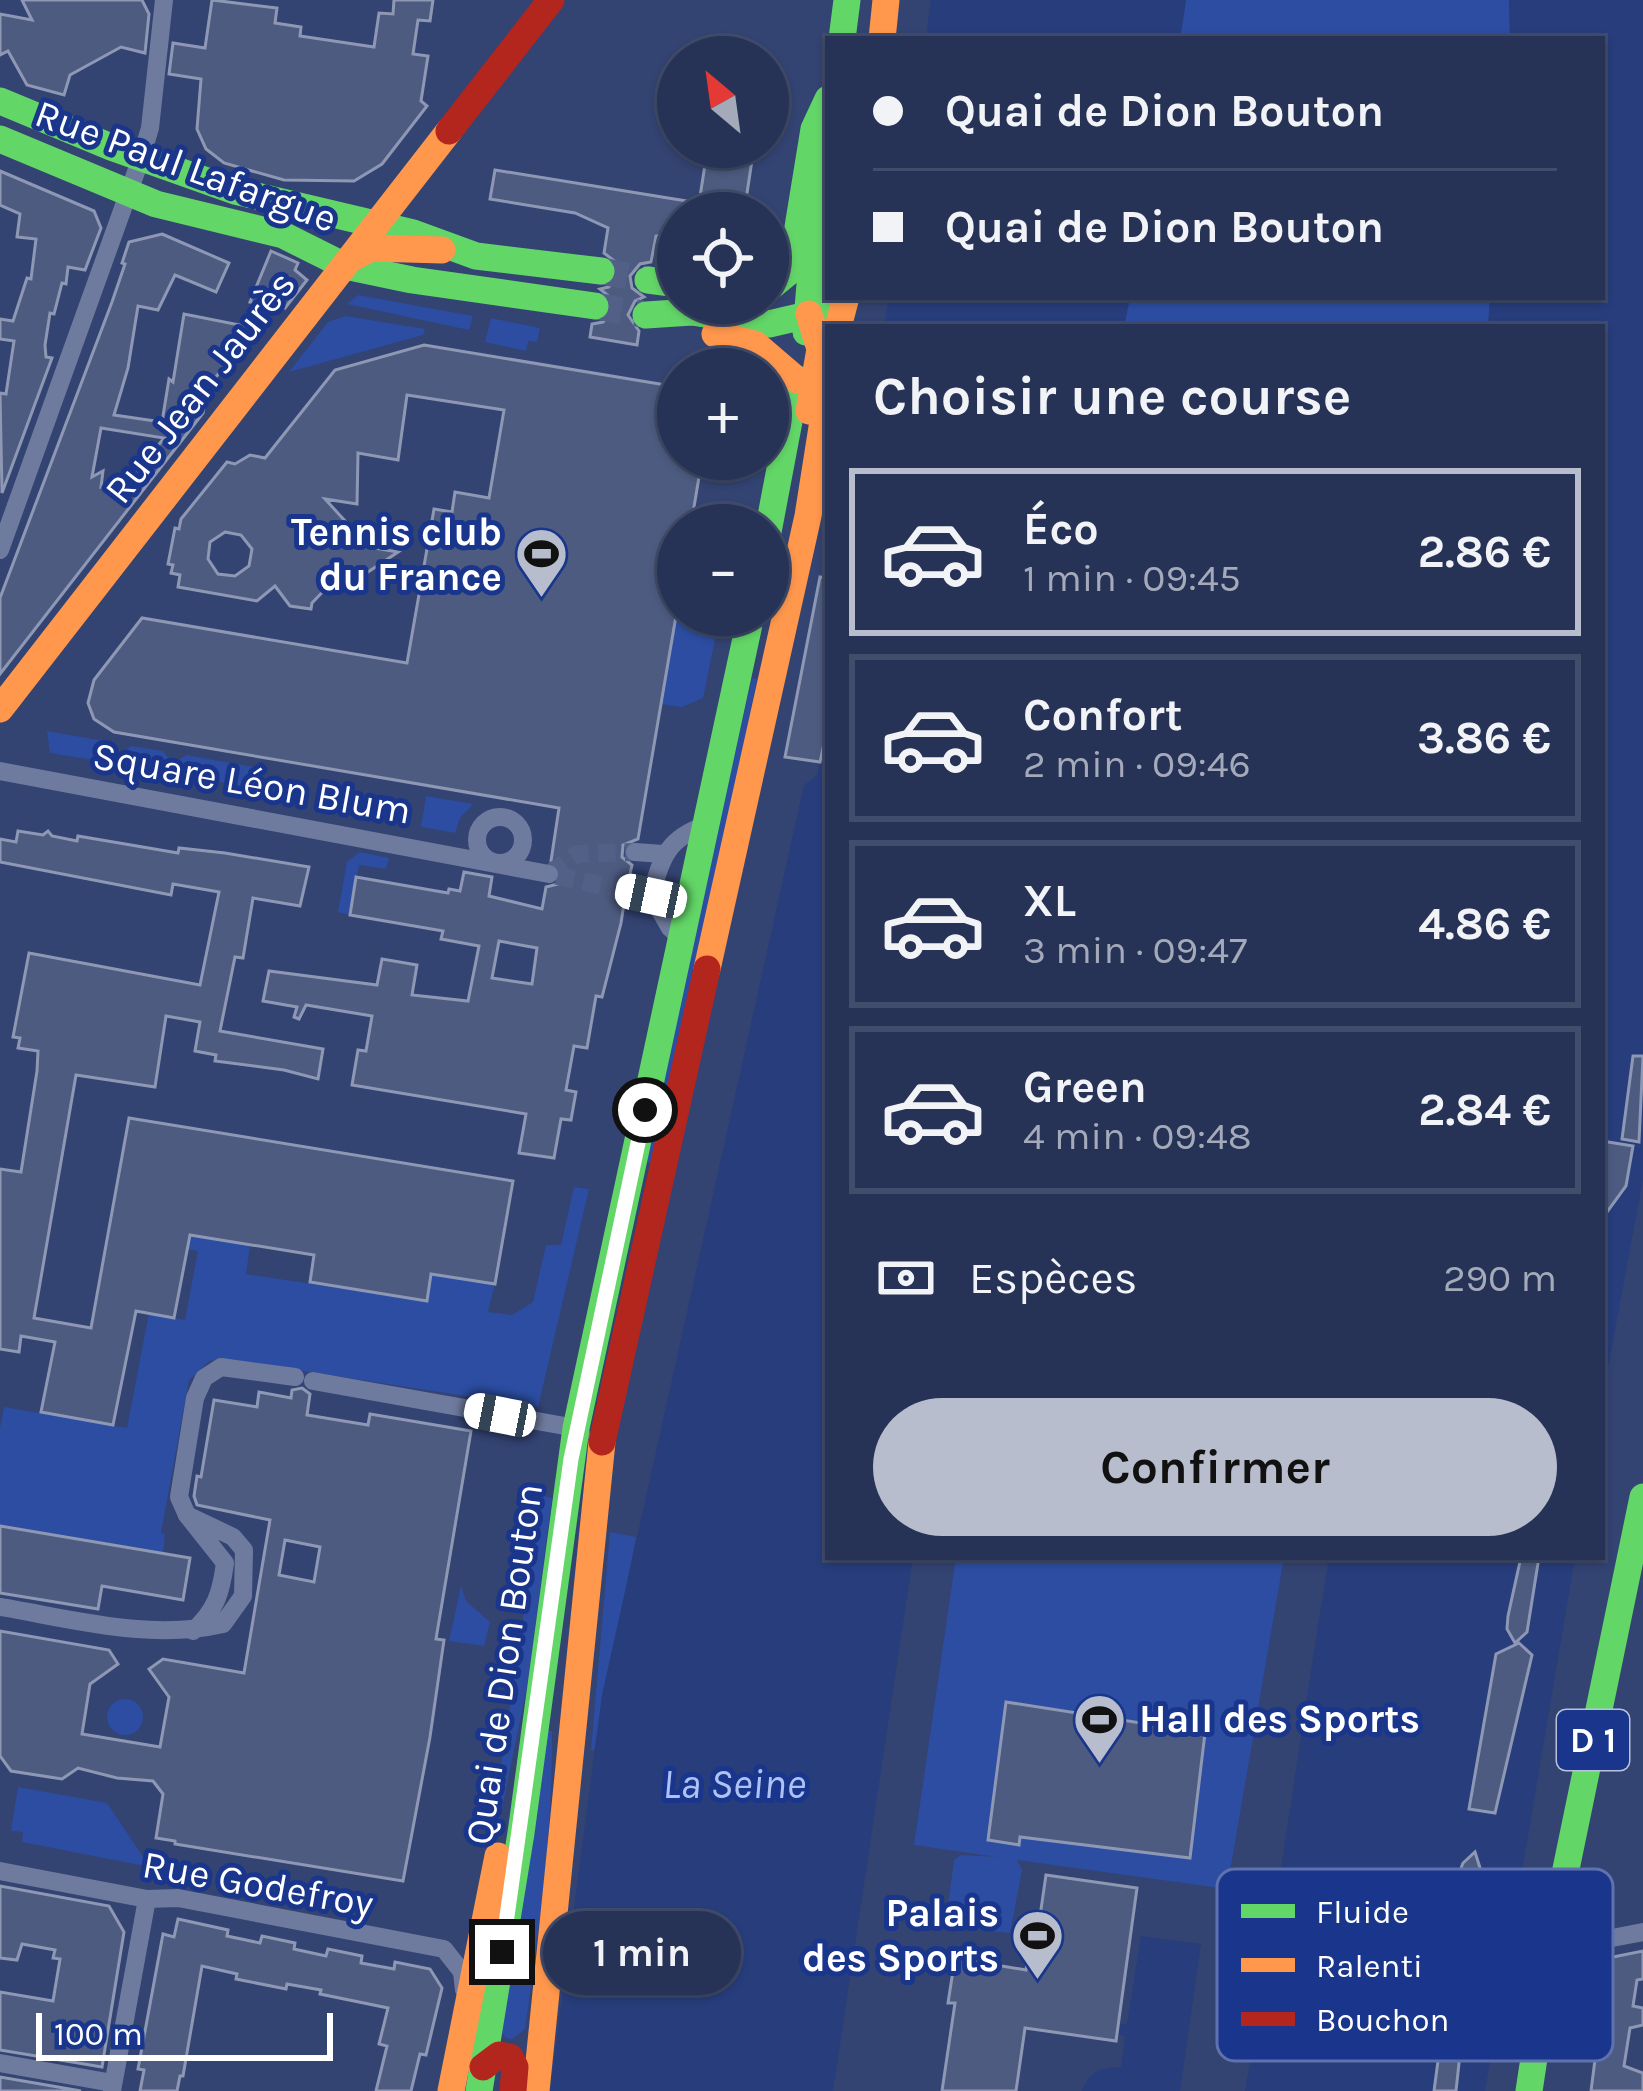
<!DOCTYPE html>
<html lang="fr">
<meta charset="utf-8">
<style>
:root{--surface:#263256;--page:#2e3a5c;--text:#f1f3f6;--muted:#a4aab9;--line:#424d6c;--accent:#b8bdce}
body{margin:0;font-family:Karla,sans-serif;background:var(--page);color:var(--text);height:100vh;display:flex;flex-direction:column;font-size:45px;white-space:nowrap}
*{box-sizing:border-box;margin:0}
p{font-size:39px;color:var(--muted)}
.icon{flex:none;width:66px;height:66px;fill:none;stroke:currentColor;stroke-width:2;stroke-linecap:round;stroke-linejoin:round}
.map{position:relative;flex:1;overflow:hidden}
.side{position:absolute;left:825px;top:324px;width:780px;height:1236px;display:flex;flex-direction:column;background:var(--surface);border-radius:0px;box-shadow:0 3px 9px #0004,0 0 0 3px var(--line)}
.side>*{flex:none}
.guide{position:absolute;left:825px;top:36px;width:780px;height:264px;border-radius:0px;box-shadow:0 3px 9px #0004,0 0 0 3px var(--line);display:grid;align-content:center;height:264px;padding:0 48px;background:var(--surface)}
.needle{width:78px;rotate:331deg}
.tools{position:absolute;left:657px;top:36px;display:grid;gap:24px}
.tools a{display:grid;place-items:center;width:132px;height:132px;border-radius:50%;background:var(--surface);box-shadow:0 3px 9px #0004,0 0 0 3px var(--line);font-size:60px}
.scale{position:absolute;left:36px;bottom:30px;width:297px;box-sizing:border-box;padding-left:12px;border:6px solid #fff;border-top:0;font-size:33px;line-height:42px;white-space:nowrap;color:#fff;-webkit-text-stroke:9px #19368c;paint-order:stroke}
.end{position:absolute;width:54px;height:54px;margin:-27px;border:15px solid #fff;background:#111;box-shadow:0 0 0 6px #111}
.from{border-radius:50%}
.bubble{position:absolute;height:84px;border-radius:42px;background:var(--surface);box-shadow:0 3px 9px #0004,0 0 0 3px var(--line);font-size:39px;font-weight:700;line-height:84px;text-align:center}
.car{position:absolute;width:36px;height:72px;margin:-36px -18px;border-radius:15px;box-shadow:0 0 9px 3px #0007;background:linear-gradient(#fff 24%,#345 0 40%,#fff 0 76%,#345 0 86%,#fff 0)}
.guide b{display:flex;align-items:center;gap:42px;height:114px;font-size:45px}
.guide b+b{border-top:3px solid var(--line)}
.guide i{width:30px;height:30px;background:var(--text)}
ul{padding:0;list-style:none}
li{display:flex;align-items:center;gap:36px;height:168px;margin:0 24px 18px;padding:0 24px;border:6px solid var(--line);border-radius:0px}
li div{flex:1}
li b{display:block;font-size:45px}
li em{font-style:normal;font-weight:700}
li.active{border-color:var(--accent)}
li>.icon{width:108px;height:108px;stroke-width:1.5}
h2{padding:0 48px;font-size:54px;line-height:144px}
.pay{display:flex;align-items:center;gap:30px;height:132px;padding:0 48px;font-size:45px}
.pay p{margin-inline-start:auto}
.button{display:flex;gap:24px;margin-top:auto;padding:24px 48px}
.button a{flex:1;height:138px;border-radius:72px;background:var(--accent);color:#111;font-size:48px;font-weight:700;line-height:138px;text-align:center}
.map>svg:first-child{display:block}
</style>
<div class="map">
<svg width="1643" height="2091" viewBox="0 0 1643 2091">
<rect width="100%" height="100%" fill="#334372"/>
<!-- green -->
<g fill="#2c4da2">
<path d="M1186 0H1509L1510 39H1180Z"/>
<path d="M358 295 473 316 469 330 347 304Z"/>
<path d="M1130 297H1490L1488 327H1124Z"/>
<path d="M346 316 425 329 423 335 289 372 328 322Z"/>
<path d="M491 318 540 328 537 342 528 341 526 351 485 342Z"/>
<path d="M678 604V615H720L703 698 682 707 661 704Z"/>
<path d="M752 678 757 679 655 1165 643 1162Z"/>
<path d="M47 731 110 742 119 755 131 746 163 751 170 760 156 770 50 753Z"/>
<path d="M186 755 253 767 250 787 162 772Z"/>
<path d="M426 796 473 804 460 818 455 833 421 827Z"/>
<path d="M360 852 389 858 386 869 359 865 350 915 338 912 347 862Z"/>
<path d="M574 1187 589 1189 538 1407 219 1358 208 1362 189 1380 161 1533 165 1534 163 1553 0 1526V1428L4 1407 127 1428 149 1313 185 1320 198 1251 187 1249 190 1235 250 1245 246 1274 426 1301 431 1274 495 1284 488 1312 512 1315 533 1302 546 1245H561Z"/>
<path d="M544 1496 552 1498 527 1687 474 1945 524 1612 521 1593Z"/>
<path d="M610 1532 636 1537 594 1750H591Z"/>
<path d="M956 1557H1284L1227 1889 1017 1860 1022 1870 1010 1933 949 1927 946 1920 954 1860 961 1855 997 1857 914 1845Z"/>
<path d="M461 1586 466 1601 490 1622 484 1646 449 1641Z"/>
<circle cx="125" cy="1717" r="18"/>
<path d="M544 1731H552C553 1830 539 1930 525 2029L513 2039 506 2038 500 2031Z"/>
<path d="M18 1787 107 1803 150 1867 22 1842 23 1832 11 1831Z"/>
</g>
<!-- water -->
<g fill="#273d7c">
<path d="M931 0H1186L1180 39H926Z"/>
<path d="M1509 0H1643V1179L1602 1400V327H1488L1490 297H1602V39H1510Z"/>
<path d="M889 297H1130L1124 327H884Z"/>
<path d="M828 725V1557H913L833 2091H550L602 1695 804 785 817 776Z"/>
<path d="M1329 1557H1575L1485 2091H1245C1276 1913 1300 1735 1329 1557Z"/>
<path d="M1141 1936 1201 1944 1180 2091H1082C1089 2072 1101 2067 1121 2067L1125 2036 1117 2034 1118 2024H1127Z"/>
</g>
<!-- building -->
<g fill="#4d5b80" stroke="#8e98b4" stroke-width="3" fill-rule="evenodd">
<path d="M22 0H142L149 14 145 53 121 47 70 75 64 95 27 85 8 51 0 55V14L32 20Z"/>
<path d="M212 0 277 8 275 23 301 27 300 36 374 47 379 13 393 14 394 0H433L430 21 418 20 413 54 428 56 421 101 427 106 382 164 354 181 284 180 224 163 206 149 197 129 201 79 169 74 173 43 205 48Z"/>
<path d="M711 147H754L744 213H678V233L656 236 651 262 640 264 630 276 632 288 644 297 635 301 628 315 639 331 637 345 590 337 592 324 603 322 613 310 611 298 600 289 609 287 619 274 617 263 604 253 608 228 575 213 490 199 495 170 699 203 707 152Z"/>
<path d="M0 171 94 211 101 228 85 270 68 267 66 284 62 283 54 314 50 313 45 345 46 357 52 358 2 493 0 393 6 394 14 341 0 339V319L13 321 27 278 31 279 36 239 17 237 20 214 0 205Z"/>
<path d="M162 234 229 263 216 292 175 275 158 310 138 306 128 368 114 415 162 422 169 379 173 382 184 314 255 328 208 387 203 413 0 674V598L112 302 125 264 122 263 129 242ZM101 428 164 438 127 485 101 487 103 471 92 477Z"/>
<path d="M271 251 298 263 295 270 307 280 285 308 250 302Z"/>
<path d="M424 345 678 387V459H702L691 525H678V604L638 839 623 845 622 857 632 865 629 878 621 879 614 888 615 897 624 904 621 923 602 997 596 996 587 1048 574 1046 566 1090 576 1092 571 1120 561 1119 554 1158 519 1153 526 1114 352 1085 358 1050 366 1051 372 1016 306 1005 299 1019 294 1017 297 1007 263 1001 269 971 377 985 382 959 417 965 412 995 468 1001 479 946 441 939 443 931 350 915 356 877 448 893 449 889 460 891 464 872 492 877 489 896 542 909 546 887 558 884 562 875 559 865 551 861 559 808 114 732 94 719 88 703 94 680 142 618 407 663 434 509 452 512 455 492 489 498 504 410 407 395 398 460 358 453 357 504 325 499 369 547 398 552 356 580 336 578 312 603 311 609 290 606 275 586 257 601 178 587 180 575 171 573 173 565 168 564 175 528 179 529 181 519 227 462 235 464 250 455 265 458 335 370ZM225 532 241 535 252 549 249 566 235 576 218 574 208 559 210 542ZM499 941 537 948 532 984 492 978Z"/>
<path d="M820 577 828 578V725L820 762 785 757Z"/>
<path d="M18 831 43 835 48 831 52 836 77 841 78 836 178 853 179 848 225 853 309 867 300 906 253 898 243 958 235 957 220 1031 323 1049 318 1079 284 1070 215 1061 216 1055 195 1051 200 1022 166 1016 155 1087 76 1075 34 1318 91 1328 129 1118 513 1181 495 1284 431 1274 427 1301 310 1282 314 1255 190 1235 174 1318 136 1311 113 1425 41 1412 55 1342 21 1336 19 1352 0 1349V1169L21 1172 37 1071 38 1051 18 1048 20 1038 13 1037 29 953 200 985 219 892 173 884 171 895 0 862V839L16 842Z"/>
<path d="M1633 1056H1643L1639 1142 1622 1139Z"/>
<path d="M1602 1141 1633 1146 1626 1186 1602 1219Z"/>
<path d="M302 1388 310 1394 307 1415 368 1425 370 1414 471 1431 436 1639 444 1640 430 1737 403 1881 175 1844V1841L156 1838 163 1794 153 1781 117 1778 78 1768 62 1779 11 1771 0 1756V1631L109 1650 118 1664 90 1684 82 1734 160 1747 169 1697 149 1669 163 1659 244 1673 270 1520 197 1505 194 1496 197 1476 201 1477 214 1400 257 1407 259 1392 291 1398 292 1390ZM285 1540 320 1547 314 1582 279 1575Z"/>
<path d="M0 1526 190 1558 183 1600 102 1586 98 1609 0 1593Z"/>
<path d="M1521 1557H1539L1527 1632 1515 1643 1507 1629 1508 1616Z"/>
<path d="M1519 1643 1532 1655 1495 1813 1469 1809 1496 1654Z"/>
<path d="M1006 1702 1205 1733 1190 1858 1020 1837 1019 1845 988 1840Z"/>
<path d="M1475 1852 1481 1871 1479 1911 1468 1959 1460 1958 1462 1903 1456 1902V1881L1463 1863Z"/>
<path d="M1046 1875 1137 1888 1116 2041 1025 2028 1016 2091H942L955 2003H948L955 1958 1026 1970 1027 1963 1033 1964Z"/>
<path d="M0 1886 109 1906 124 1932 102 2067 0 2050V1992L53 2001 60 1959 53 1958 55 1950 22 1944 17 1960 0 1958Z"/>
<path d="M178 1919 228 1930 227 1936 260 1943 262 1936 295 1943 294 1949 326 1956 328 1949 362 1956 361 1963 394 1969 395 1962 430 1969 442 1988 426 2055 420 2054 411 2091H376L387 2046 379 2044 388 2008 320 1994 321 1990 287 1984 286 1989 236 1979 237 1974 202 1966 183 2076H180L177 2091H140L144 2070 138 2069 163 1934 174 1937Z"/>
<path d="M1643 1951V1979L1637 1980 1633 2006 1643 2008V2025L1630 2028 1624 2066 1643 2073V2091H1591L1608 1958Z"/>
<path d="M1444 1996 1466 1998 1456 2091H1434L1440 2046 1457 2047 1448 2013H1442Z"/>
<path d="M0 2077 81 2091H0Z"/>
</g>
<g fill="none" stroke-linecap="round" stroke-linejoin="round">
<!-- street-tunnel -->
<path stroke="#525f87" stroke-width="18" stroke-dasharray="18 9" stroke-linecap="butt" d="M627 891 549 874 577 854 635 852"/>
<!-- secondary-tunnel -->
<g stroke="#525f87" stroke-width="27" stroke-dasharray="27 14" stroke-linecap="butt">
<path d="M601 271 648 280"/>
<path d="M595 306 642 314"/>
</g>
<!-- street -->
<g stroke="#6f7b9e" stroke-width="18">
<path d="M0 550 141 158 150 128 164 0"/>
<path d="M0 771 549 874"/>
<circle cx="500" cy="840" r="23"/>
<path d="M635 852 663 854"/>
<path d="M627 891 651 895"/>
<path d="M683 940 670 928 651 895C662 858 666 839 706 825"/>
<path d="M313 1381 576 1428 581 1434"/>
<path d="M187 1515 179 1497 195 1398 204 1378 221 1367 295 1377"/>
<path d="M0 1607C73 1619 150 1641 223 1624L243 1596 244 1550 233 1537 187 1515 225 1563C221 1593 216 1610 193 1631"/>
<path d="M0 1871 147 1899 178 1898 444 1949 462 1972 464 1990"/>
<path d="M1554 1927 1596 1941 1643 1932"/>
<path d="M0 2063 113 2083"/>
<path d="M112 2091 147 1899"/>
</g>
<!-- fast -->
<g stroke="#63d668" stroke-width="27">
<path d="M842 39 847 0"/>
<path d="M0 101 111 147 235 191 413 233 476 256 601 271"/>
<path d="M0 139 156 204 283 235 345 266 412 280 595 306"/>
<path d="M648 280 678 284"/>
<path d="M768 289 791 270 814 129 828 99"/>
<path d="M646 315 692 312 769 324 825 311"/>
<path d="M806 332 813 249 828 159"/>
<path d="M768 532 797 379"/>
<path d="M479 2091 521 1833 576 1428 751 615"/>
<path d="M1529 2091 1554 1927 1643 1497"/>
</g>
<!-- slow -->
<g stroke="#ff974d" stroke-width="27">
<path d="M882 39 886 0"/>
<path d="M352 258 371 248 442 250"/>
<path d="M809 314 820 349 809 411"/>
<path d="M838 327 846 297"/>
<path d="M715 334 755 344 797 380"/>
<path d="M0 709 449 131"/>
<path d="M707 969 808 516 828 389"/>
<path d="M451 2091 498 1856"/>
<path d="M536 2091 602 1442"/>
</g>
<!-- jam -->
<g stroke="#b3261e" stroke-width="27">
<path d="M449 131 551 0"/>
<path d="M602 1442 707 969"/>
<path d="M483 2067 499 2055 510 2057 515 2067 513 2091"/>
</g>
</g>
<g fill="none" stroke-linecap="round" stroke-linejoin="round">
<!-- route -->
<path stroke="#fff" stroke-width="15" d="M502 1952 571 1459 645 1110"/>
</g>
<!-- icons -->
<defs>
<symbol id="stadium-pin" viewBox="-11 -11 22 30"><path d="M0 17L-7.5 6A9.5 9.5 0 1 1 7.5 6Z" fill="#b8bdce" stroke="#19368c"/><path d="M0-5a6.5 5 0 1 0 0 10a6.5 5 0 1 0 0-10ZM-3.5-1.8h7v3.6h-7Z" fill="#111"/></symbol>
</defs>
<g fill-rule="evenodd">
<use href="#stadium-pin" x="512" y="524" width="59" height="81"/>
<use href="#stadium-pin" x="1070" y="1690" width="59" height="81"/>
<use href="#stadium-pin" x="1008" y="1906" width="59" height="81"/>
</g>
<g text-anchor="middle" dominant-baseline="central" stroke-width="10" stroke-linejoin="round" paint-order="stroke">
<!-- shield labels -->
<rect fill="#19368c" stroke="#bac3dc" stroke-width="3" x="1557" y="1710" width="72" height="60" rx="9"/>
<g font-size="36" font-weight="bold" fill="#fff">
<text x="1593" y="1740">D 1</text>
</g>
<!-- street labels -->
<g font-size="39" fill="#fff" stroke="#19368c">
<text transform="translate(186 166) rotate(20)">Rue Paul Lafargue</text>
<text transform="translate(200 387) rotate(-52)">Rue Jean Jaurès</text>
<text transform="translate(252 783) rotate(10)">Square Léon Blum</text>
<text transform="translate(504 1664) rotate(-82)">Quai de Dion Bouton</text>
<text transform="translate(258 1884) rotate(10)">Rue Godefroy</text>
</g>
<!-- poi labels -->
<g font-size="39" font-weight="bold" fill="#fff" stroke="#19368c" text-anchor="end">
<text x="502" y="532">Tennis club<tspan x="502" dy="45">du France</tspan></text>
<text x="1139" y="1719" text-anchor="start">Hall des Sports</text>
<text x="999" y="1913">Palais<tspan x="999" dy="45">des Sports</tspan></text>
</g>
<!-- water labels -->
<g font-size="42" font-style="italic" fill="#afc2f5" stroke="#19368c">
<text x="734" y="1784">La Seine</text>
</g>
</g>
<!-- legend -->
<rect x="1217" y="1869" width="396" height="192" rx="18" fill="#19368c" stroke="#5e72ae" stroke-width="3"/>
<rect x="1241" y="1904" width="54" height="14" fill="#63d668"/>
<rect x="1241" y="1958" width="54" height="14" fill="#ff974d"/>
<rect x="1241" y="2012" width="54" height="14" fill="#b3261e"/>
<g font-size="33" fill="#fff">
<text x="1316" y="1923">Fluide</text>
<text x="1316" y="1977">Ralenti</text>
<text x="1316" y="2031">Bouchon</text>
</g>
</svg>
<div class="tools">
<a><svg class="needle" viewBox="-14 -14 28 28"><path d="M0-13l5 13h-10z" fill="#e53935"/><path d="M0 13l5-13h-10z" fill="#a4aab9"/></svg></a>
<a><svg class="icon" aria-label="locate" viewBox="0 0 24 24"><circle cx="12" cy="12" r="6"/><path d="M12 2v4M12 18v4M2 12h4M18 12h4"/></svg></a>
<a>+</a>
<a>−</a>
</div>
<div class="scale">100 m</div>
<i class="end from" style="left:645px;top:1110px"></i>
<i class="end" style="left:502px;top:1952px"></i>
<div class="bubble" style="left:543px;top:1911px;width:198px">1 min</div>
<i class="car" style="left:651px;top:896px;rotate:282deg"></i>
<i class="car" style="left:500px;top:1415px;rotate:281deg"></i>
<div class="guide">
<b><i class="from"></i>Quai de Dion Bouton</b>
<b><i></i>Quai de Dion Bouton</b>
</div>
<section class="side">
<h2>Choisir une course</h2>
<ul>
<li class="active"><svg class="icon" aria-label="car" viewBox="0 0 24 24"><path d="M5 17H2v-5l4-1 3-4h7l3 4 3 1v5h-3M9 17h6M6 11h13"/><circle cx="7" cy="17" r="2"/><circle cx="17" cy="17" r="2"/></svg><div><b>Éco</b><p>1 min · 09:45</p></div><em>2.86 €</em></li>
<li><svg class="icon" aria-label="car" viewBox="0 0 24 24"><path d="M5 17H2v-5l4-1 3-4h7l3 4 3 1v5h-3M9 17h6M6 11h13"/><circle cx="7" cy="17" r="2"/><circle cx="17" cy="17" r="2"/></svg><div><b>Confort</b><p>2 min · 09:46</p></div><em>3.86 €</em></li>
<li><svg class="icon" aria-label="car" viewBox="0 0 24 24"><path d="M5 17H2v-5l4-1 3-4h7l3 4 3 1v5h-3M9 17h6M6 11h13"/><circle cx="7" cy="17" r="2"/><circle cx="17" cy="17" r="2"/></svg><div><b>XL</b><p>3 min · 09:47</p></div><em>4.86 €</em></li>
<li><svg class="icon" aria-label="car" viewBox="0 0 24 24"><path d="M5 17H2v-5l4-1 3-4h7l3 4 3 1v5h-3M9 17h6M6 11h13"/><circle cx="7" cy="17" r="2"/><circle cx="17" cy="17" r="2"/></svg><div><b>Green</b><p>4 min · 09:48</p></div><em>2.84 €</em></li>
</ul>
<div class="pay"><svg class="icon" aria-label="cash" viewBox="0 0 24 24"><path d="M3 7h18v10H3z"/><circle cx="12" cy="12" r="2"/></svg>Espèces<p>290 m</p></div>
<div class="button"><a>Confirmer</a></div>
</section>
</div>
